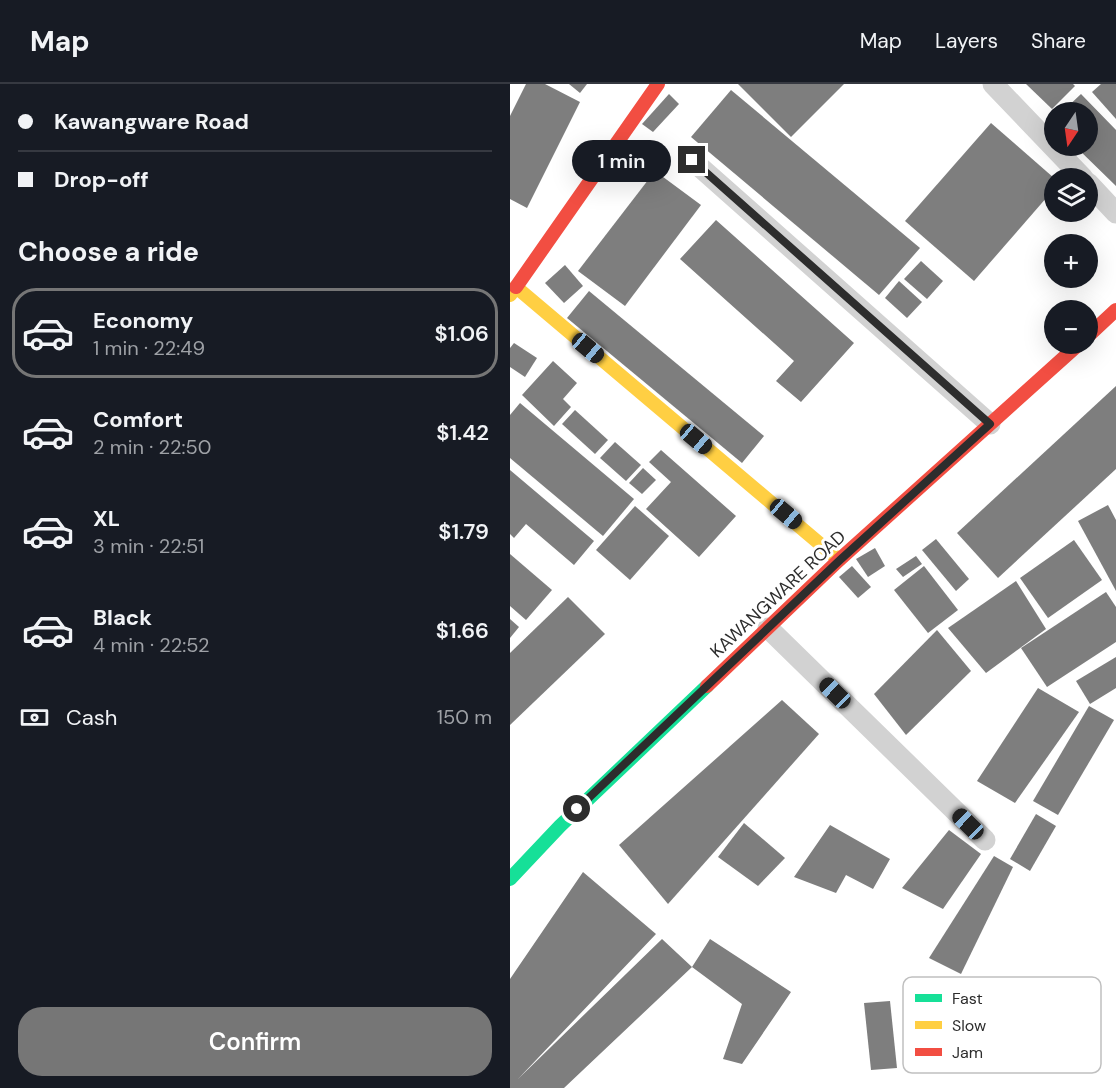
<!DOCTYPE html>
<meta charset="utf-8">
<style>
:root{--surface:#171b24;--page:#242831;--text:#f1f3f6;--muted:#9ea1a6;--line:#363941;--accent:#767676}
body{margin:0;font-family:"DM Sans",sans-serif;background:var(--page);color:var(--text);height:100vh;display:flex;flex-direction:column;font-size:22px;white-space:nowrap}
*{box-sizing:border-box;margin:0}
p{font-size:20px;color:var(--muted)}
.icon{flex:none;width:33px;height:33px;fill:none;stroke:currentColor;stroke-width:2;stroke-linecap:round;stroke-linejoin:round}
.map{position:relative;flex:1;overflow:hidden}
.details{display:flex;flex-direction:column;background:var(--surface);width:510px}
.details>*{flex:none}
.banner{display:grid;align-content:center;height:132px;padding:0 18px;background:var(--surface)}
.needle{width:39px;rotate:193deg}
.buttons{position:absolute;left:534px;top:18px;display:grid;gap:12px}
.buttons a{display:grid;place-items:center;width:54px;height:54px;border-radius:50%;background:var(--surface);box-shadow:0 6px 24px #0002;font-size:30px}
.end{position:absolute;width:27px;height:27px;margin:-14px;border:8px solid #2d2d2d;background:#fff;box-shadow:0 0 0 3px #fff}
.from{border-radius:50%}
.bubble{position:absolute;height:42px;border-radius:21px;background:var(--surface);box-shadow:0 6px 24px #0002;font-size:20px;font-weight:600;line-height:42px;text-align:center}
.car{position:absolute;width:18px;height:36px;margin:-18px -9px;border-radius:8px;box-shadow:0 0 4px 2px #0007;background:linear-gradient(#222 24%,#8ab4d8 0 40%,#222 0 76%,#8ab4d8 0 86%,#222 0)}
.banner b{display:flex;align-items:center;gap:21px;height:57px;font-size:22px}
.banner b+b{border-top:2px solid var(--line)}
.banner i{width:15px;height:15px;background:var(--text)}
ul{padding:0;list-style:none}
li{display:flex;align-items:center;gap:18px;height:90px;margin:0 12px 9px;padding:0 6px;border:3px solid transparent;border-radius:24px}
li div{flex:1}
li b{display:block;font-size:22px}
li em{font-style:normal;font-weight:600}
li.on{border-color:var(--accent)}
li>.icon{width:54px;height:54px;stroke-width:1.5}
h2{padding:0 18px;font-size:27px;line-height:72px}
.pay{display:flex;align-items:center;gap:15px;height:66px;padding:0 18px;font-size:22px}
.pay p{margin-inline-start:auto}
.primary-button{display:flex;gap:12px;margin-top:auto;padding:12px 18px}
.primary-button a{flex:1;height:69px;border-radius:24px;background:var(--accent);color:#fff;font-size:24px;font-weight:600;line-height:69px;text-align:center}
header{display:flex;align-items:center;gap:36px;box-sizing:border-box;height:84px;padding:0 30px;background:var(--surface);border-bottom:2px solid var(--line)}
header strong{font-size:28px}
nav{display:flex;gap:33px;margin-inline-start:auto;font-size:21px}
main{display:flex;flex:1;min-height:0}
.map>svg:first-child{display:block}
</style>
<header>
<strong>Map</strong>
<nav><a>Map</a><a>Layers</a><a>Share</a></nav>
</header>
<main>
<section class="details">
<div class="banner">
<b><i class="from"></i>Kawangware Road</b>
<b><i></i>Drop-off</b>
</div>
<h2>Choose a ride</h2>
<ul>
<li class="on"><svg class="icon" aria-label="car" viewBox="0 0 24 24"><path d="M5 17H2v-5l4-1 3-4h7l3 4 3 1v5h-3M9 17h6M6 11h13"/><circle cx="7" cy="17" r="2"/><circle cx="17" cy="17" r="2"/></svg><div><b>Economy</b><p>1 min · 22:49</p></div><em>$1.06</em></li>
<li><svg class="icon" aria-label="car" viewBox="0 0 24 24"><path d="M5 17H2v-5l4-1 3-4h7l3 4 3 1v5h-3M9 17h6M6 11h13"/><circle cx="7" cy="17" r="2"/><circle cx="17" cy="17" r="2"/></svg><div><b>Comfort</b><p>2 min · 22:50</p></div><em>$1.42</em></li>
<li><svg class="icon" aria-label="car" viewBox="0 0 24 24"><path d="M5 17H2v-5l4-1 3-4h7l3 4 3 1v5h-3M9 17h6M6 11h13"/><circle cx="7" cy="17" r="2"/><circle cx="17" cy="17" r="2"/></svg><div><b>XL</b><p>3 min · 22:51</p></div><em>$1.79</em></li>
<li><svg class="icon" aria-label="car" viewBox="0 0 24 24"><path d="M5 17H2v-5l4-1 3-4h7l3 4 3 1v5h-3M9 17h6M6 11h13"/><circle cx="7" cy="17" r="2"/><circle cx="17" cy="17" r="2"/></svg><div><b>Black</b><p>4 min · 22:52</p></div><em>$1.66</em></li>
</ul>
<div class="pay"><svg class="icon" aria-label="cash" viewBox="0 0 24 24"><path d="M3 7h18v10H3z"/><circle cx="12" cy="12" r="2"/></svg>Cash<p>150 m</p></div>
<div class="primary-button"><a>Confirm</a></div>
</section>
<div class="map">
<svg width="606" height="1004" viewBox="0 0 606 1004">
<rect width="100%" height="100%" fill="#fff"/>
<!-- building -->
<g fill="#7e7e7e">
<path d="M16 0H35L70 18 17 124 0 115V32Z"/>
<path d="M59 0H77L70 9Z"/>
<path d="M228 0H334L281 53Z"/>
<path d="M516 0H563L565 2 542 25Z"/>
<path d="M591 0H606V35L582 8Z"/>
<path d="M221 6 410 164 369 211 181 53Z"/>
<path d="M159 10 169 20 143 48 132 40Z"/>
<path d="M571 10 606 46V102L565 62H578V28H552Z"/>
<path d="M481 39 544 94V105L464 197 395 137Z"/>
<path d="M145 87 191 121 115 222 68 187Z"/>
<path d="M206 136 344 259 291 318 266 297 284 277 170 175Z"/>
<path d="M411 177 433 197 417 215 394 195Z"/>
<path d="M55 181 73 202 54 219 35 199Z"/>
<path d="M389 197 412 218 397 234 375 214Z"/>
<path d="M79 207 254 352 232 379 57 234Z"/>
<path d="M4 259 27 274 15 293 0 283V264Z"/>
<path d="M43 277 67 299 53 315 61 323 44 342 12 311Z"/>
<path d="M606 302V385L488 494 447 449Z"/>
<path d="M10 319 124 415 93 452 0 374V331Z"/>
<path d="M65 326 98 356 85 370 52 340Z"/>
<path d="M105 358 131 381 116 397 90 374Z"/>
<path d="M151 366 226 432 189 473 136 425 161 398 139 378Z"/>
<path d="M133 384 146 396 132 410 119 399Z"/>
<path d="M0 386 84 457 64 481 16 440 4 454 0 450Z"/>
<path d="M598 421 606 436V507L568 437Z"/>
<path d="M125 422 159 452 120 496 86 466Z"/>
<path d="M426 455 459 495 446 507 412 466Z"/>
<path d="M564 456 592 496 538 534 510 494Z"/>
<path d="M365 464 375 482 358 493 346 475Z"/>
<path d="M0 470 42 506 16 536 0 522Z"/>
<path d="M406 472 412 480 393 493 386 485Z"/>
<path d="M342 482 361 503 348 514 329 493Z"/>
<path d="M414 482 448 526 418 549 384 506Z"/>
<path d="M506 497 536 545 476 589 438 544Z"/>
<path d="M596 508 606 523V558L537 603 511 564Z"/>
<path d="M58 513 95 550 0 641V569Z"/>
<path d="M0 535 9 543 0 554Z"/>
<path d="M427 546 461 587 396 651 364 610Z"/>
<path d="M606 573V604L580 620 566 597Z"/>
<path d="M528 604 569 628 505 719 467 697Z"/>
<path d="M272 616 309 650 158 820 109 761Z"/>
<path d="M579 622 604 636 548 731 523 717Z"/>
<path d="M526 730 546 742 520 787 500 775Z"/>
<path d="M234 739 275 774 248 802 208 773Z"/>
<path d="M320 741 380 775 363 805 336 791 326 809 284 793Z"/>
<path d="M439 746 471 770 433 825 392 804Z"/>
<path d="M484 772 503 783 451 890 419 874Z"/>
<path d="M73 788 146 850 8 995 152 855 182 883 54 1004H0V895Z"/>
<path d="M200 855 281 908 232 980 213 975 232 920 182 883Z"/>
<path d="M380 917 387 984 361 986 354 919Z"/>
</g>
<g fill="none" stroke-linecap="round" stroke-linejoin="round">
<!-- lane -->
<g stroke="#d2d2d2" stroke-width="21">
<path d="M483 0 573 94"/>
<path d="M182 76 480 340"/>
<path d="M578 99 606 129"/>
<path d="M258 544 475 756"/>
</g>
<!-- fast -->
<path stroke="#16e098" stroke-width="14" d="M0 795 50 742 197 602"/>
<!-- slow -->
<path stroke="#ffcf43" stroke-width="14" d="M0 211 6 203 329 476"/>
<!-- jam -->
<g stroke="#f24e42" stroke-width="14">
<path d="M6 203 148 0"/>
<path d="M578 252 606 226"/>
<path d="M197 602 329 476 569 260"/>
</g>
</g>
<g fill="none" stroke-linecap="round" stroke-linejoin="round">
<!-- route -->
<path stroke="#2d2d2d" stroke-width="8" d="M67 725 330 476 480 340 182 76"/>
</g>
<g text-anchor="middle" dominant-baseline="central" stroke-width="6" stroke-linejoin="round" paint-order="stroke">
<!-- street labels -->
<g font-size="18" fill="#2d2d2d" stroke="#fff">
<text transform="translate(268 510) rotate(-43)">KAWANGWARE ROAD</text>
</g>
</g>
<!-- legend -->
<rect x="393" y="893" width="198" height="96" rx="9" fill="#fff" stroke="#c0c0c0" stroke-width="1.5"/>
<rect x="405" y="910" width="27" height="8" fill="#16e098"/>
<rect x="405" y="937" width="27" height="8" fill="#ffcf43"/>
<rect x="405" y="964" width="27" height="8" fill="#f24e42"/>
<g font-size="16" fill="#2d2d2d">
<text x="442" y="920">Fast</text>
<text x="442" y="947">Slow</text>
<text x="442" y="974">Jam</text>
</g>
</svg>
<div class="buttons">
<a><svg class="needle" viewBox="-14 -14 28 28"><path d="M0-13l5 13h-10z" fill="#e53935"/><path d="M0 13l5-13h-10z" fill="#9ea1a6"/></svg></a>
<a><svg class="icon" aria-label="layers" viewBox="0 0 24 24"><path d="M12 4l9 5-9 5-9-5zM3 14l9 5 9-5"/></svg></a>
<a>+</a>
<a>−</a>
</div>
<i class="end from" style="left:67px;top:725px"></i>
<i class="end" style="left:182px;top:76px"></i>
<div class="bubble" style="left:62px;top:56px;width:99px">1 min</div>
<i class="car" style="left:78px;top:264px;rotate:130deg"></i>
<i class="car" style="left:186px;top:355px;rotate:130deg"></i>
<i class="car" style="left:276px;top:430px;rotate:130deg"></i>
<i class="car" style="left:325px;top:609px;rotate:314deg"></i>
<i class="car" style="left:458px;top:740px;rotate:314deg"></i>
</div>
</main>
